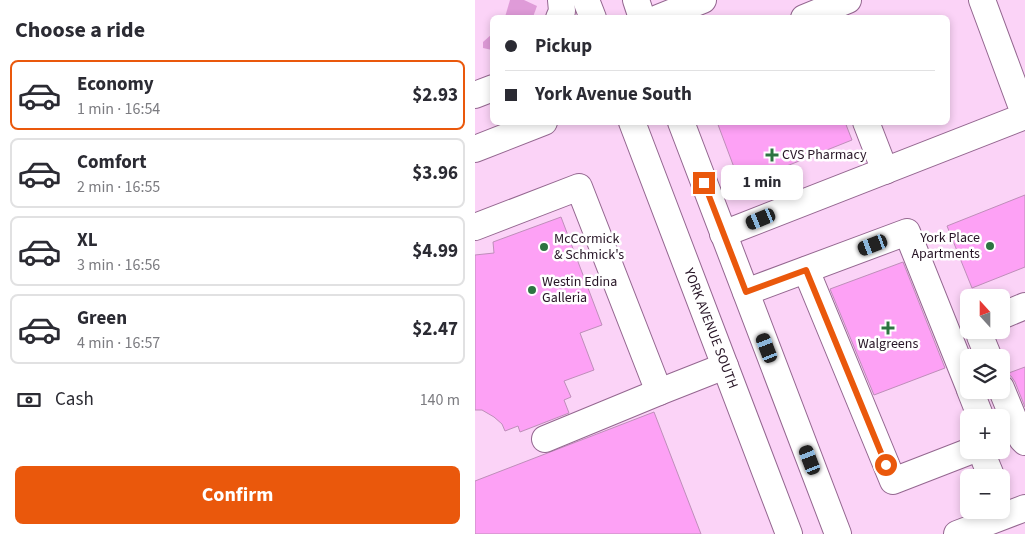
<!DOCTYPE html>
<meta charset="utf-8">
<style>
:root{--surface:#fff;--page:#f7f7f7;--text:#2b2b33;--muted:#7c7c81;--line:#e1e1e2;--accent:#ea580c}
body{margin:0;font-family:"Source Sans 3",sans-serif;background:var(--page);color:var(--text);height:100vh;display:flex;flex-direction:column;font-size:19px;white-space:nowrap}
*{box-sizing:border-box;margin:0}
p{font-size:16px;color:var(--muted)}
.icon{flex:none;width:28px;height:28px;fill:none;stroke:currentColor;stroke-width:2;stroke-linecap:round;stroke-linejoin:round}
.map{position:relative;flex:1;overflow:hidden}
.panel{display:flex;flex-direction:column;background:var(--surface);width:475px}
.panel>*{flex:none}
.hud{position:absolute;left:15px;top:15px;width:460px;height:110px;border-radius:8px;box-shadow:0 2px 8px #0003;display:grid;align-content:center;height:110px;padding:0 15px;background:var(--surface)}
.needle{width:32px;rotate:339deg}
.controls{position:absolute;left:485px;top:289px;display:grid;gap:10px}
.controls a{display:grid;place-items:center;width:50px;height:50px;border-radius:8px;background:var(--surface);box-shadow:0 2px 8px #0003;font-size:25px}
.end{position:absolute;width:22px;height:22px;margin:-11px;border:6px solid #ea580c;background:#fff;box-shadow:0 0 0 2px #fff}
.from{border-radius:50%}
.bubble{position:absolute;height:35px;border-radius:8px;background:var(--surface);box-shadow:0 2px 8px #0003;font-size:16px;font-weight:700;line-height:35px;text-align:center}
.car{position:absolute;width:15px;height:30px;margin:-15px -8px;border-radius:6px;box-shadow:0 0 4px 1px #0007;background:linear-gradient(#222 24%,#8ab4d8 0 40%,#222 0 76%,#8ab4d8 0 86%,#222 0)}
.hud b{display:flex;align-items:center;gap:18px;height:48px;font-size:19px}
.hud b+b{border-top:1px solid var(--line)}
.hud i{width:12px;height:12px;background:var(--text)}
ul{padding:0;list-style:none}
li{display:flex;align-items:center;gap:15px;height:70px;margin:0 10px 8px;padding:0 5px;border:2px solid var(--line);border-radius:8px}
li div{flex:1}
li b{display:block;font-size:19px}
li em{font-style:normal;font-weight:700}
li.current{border-color:var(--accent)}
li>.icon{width:45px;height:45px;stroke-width:1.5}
h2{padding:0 15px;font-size:22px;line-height:60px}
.pay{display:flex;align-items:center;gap:12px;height:55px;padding:0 15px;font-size:19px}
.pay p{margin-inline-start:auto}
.action{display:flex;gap:10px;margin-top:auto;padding:10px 15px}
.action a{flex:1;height:58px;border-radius:8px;background:var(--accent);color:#fff;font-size:20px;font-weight:700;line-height:58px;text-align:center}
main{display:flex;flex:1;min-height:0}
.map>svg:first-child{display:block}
</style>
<main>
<section class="panel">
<h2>Choose a ride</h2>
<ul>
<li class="current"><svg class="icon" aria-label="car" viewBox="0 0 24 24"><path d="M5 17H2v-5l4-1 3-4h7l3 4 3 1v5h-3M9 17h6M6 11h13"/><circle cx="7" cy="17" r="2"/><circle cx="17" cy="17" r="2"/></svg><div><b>Economy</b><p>1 min · 16:54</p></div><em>$2.93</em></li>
<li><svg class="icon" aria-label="car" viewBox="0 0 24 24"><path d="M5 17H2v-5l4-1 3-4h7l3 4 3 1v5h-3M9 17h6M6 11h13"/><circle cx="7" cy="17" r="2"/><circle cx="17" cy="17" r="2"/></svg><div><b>Comfort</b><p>2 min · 16:55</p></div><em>$3.96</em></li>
<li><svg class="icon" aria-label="car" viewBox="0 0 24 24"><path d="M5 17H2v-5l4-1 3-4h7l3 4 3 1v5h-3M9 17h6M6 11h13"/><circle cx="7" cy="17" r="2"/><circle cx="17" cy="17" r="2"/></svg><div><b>XL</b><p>3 min · 16:56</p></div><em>$4.99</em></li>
<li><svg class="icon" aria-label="car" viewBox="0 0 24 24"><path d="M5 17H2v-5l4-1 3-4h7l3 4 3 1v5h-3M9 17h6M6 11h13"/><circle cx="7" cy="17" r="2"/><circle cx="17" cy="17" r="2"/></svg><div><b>Green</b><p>4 min · 16:57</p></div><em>$2.47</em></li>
</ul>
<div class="pay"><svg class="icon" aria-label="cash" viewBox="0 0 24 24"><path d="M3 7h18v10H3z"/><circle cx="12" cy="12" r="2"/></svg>Cash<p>140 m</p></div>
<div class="action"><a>Confirm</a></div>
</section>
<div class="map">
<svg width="550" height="534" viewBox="0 0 550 534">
<rect width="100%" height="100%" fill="#fbd3f7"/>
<!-- green -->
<g fill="#df9bd8">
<path d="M35 0H49L62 6 58 17H30Z"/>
<path d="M17 34V50L8 48V42Z"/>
</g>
<!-- building -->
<g fill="#fda1f5" stroke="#be8eb9">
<path d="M242 122H370L377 140 279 179H266L260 170Z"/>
<path d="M550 195V267L497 288 472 226Z"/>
<path d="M86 217 127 325 105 333 119 370 89 381 96 397 89 400 94 413 45 432 43 426 30 431 27 424 19 417 7 410H0V255L19 253 18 242Z"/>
<path d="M428 262 470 368 399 395 355 289Z"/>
<path d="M550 367V407L540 382 536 376 531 374Z"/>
<path d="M179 412 226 534H0V481Z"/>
</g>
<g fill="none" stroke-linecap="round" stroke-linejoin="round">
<defs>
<g id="minor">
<path d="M111 0 118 18"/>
<path d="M161 0 167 18"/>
<path d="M84 18 87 11 86 0"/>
<path d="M183 18 228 0"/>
<path d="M329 18 373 0"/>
<path d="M0 95 18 88"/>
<path id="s1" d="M157 122 314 534"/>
<path d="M206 122 363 534"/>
<path d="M391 122 410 171"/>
<path d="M0 149 69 122"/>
<path d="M0 227 104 187 184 392 250 366"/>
<path d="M248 234 550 116 507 0"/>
<path d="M331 270 418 481 498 450"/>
<path d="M271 292 432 232 494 387"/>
<path d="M526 316 550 306"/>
<path d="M508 330 505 336 514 358"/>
<path d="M526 388 547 439 550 442"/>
<path d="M495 390 506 418"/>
<path d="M70 439 184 392"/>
<path d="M510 450V461L517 478"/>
<path d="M482 534 550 508"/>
</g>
</defs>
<!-- minor casing -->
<use href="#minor" stroke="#946790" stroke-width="28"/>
<!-- minor -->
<use href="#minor" stroke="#fff" stroke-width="26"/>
</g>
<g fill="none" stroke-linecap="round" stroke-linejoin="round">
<!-- route -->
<path stroke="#ea580c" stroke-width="6" d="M229 183 271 292 331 270 411 465"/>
</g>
<!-- markers -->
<g fill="#2d7441" stroke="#fff" stroke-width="2">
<path d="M294.5 147.5h5v5h5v5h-5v5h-5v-5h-5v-5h5z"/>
<circle cx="515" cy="246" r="5"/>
<circle cx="69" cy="247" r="5"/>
<circle cx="57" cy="290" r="5"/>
<path d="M410.5 320.5h5v5h5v5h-5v5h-5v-5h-5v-5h5z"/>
</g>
<g text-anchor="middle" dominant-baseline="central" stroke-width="5" stroke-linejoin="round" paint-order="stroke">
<!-- poi labels -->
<g font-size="14" fill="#271526" stroke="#fff" text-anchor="start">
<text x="307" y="155">CVS Pharmacy</text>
<text x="505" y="238" text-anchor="end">York Place<tspan x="505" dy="16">Apartments</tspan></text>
<text x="79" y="239">McCormick<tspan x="79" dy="16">&amp; Schmick's</tspan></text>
<text x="67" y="282">Westin Edina<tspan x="67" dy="16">Galleria</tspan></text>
<text x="413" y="344" text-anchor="middle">Walgreens</text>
</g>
<!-- street labels -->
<g font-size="14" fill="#271526" stroke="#fff">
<text stroke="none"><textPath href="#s1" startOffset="221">YORK AVENUE SOUTH</textPath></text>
</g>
</g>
</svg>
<div class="controls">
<a><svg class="needle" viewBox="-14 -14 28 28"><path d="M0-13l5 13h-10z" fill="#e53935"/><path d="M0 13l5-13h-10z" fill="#7c7c81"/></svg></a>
<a><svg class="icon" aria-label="layers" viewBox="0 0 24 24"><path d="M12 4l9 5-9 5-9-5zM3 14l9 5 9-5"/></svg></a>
<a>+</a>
<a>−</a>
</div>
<i class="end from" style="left:411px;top:465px"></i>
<i class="end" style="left:229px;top:183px"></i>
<div class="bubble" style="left:246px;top:165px;width:82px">1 min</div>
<i class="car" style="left:286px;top:219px;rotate:248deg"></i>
<i class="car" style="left:398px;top:245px;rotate:249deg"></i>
<i class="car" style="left:292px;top:348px;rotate:339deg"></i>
<i class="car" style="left:335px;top:460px;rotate:339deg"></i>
<div class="hud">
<b><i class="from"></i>Pickup</b>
<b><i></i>York Avenue South</b>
</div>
</div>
</main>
